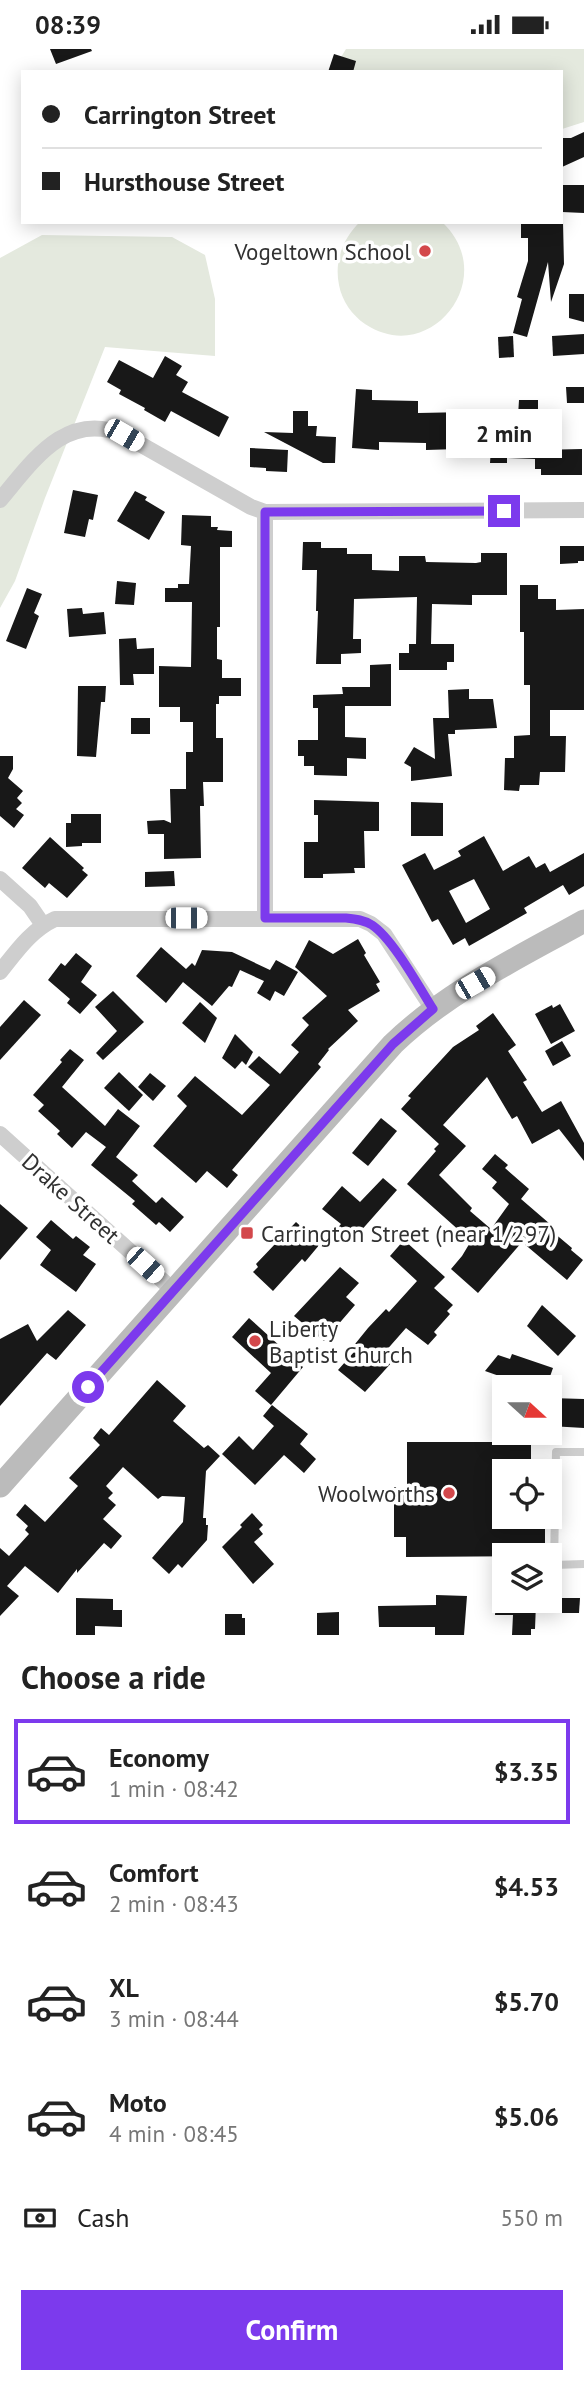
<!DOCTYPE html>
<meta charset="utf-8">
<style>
:root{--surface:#fff;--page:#f6f6f6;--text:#222;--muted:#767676;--line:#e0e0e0;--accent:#7c3aed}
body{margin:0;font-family:"PT Sans",sans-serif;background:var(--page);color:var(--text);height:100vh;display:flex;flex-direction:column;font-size:26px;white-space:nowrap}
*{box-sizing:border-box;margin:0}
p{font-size:23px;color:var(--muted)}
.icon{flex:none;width:38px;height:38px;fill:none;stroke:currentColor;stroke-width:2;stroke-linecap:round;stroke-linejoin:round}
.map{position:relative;height:1586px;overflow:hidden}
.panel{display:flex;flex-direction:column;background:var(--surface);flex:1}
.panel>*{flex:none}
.guide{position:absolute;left:21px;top:21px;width:542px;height:154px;border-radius:0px;box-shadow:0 4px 18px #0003;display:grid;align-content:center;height:154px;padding:0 21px;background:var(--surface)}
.needle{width:46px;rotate:111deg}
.controls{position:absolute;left:492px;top:1326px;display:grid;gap:14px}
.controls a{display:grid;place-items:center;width:70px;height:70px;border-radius:0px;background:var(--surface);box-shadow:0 4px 18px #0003;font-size:35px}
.end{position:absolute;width:32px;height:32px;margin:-16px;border:9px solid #7c3aed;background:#fff;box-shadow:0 0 0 4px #fff}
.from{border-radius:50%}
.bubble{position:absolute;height:49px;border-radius:0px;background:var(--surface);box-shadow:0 4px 18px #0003;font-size:23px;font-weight:600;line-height:49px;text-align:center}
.car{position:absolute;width:21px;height:42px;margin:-21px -10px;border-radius:9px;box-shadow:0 0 5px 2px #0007;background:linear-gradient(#fff 24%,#345 0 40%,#fff 0 76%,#345 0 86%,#fff 0)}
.guide b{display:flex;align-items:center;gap:24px;height:66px;font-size:26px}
.guide b+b{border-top:2px solid var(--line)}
.guide i{width:18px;height:18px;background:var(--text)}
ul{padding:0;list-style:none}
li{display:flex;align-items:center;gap:21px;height:105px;margin:0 14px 10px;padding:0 7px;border:4px solid transparent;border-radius:0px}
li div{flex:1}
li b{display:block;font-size:26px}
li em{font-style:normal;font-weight:600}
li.current{border-color:var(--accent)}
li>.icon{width:63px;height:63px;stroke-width:1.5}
h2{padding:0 21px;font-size:32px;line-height:84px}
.pay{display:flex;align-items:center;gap:18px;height:77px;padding:0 21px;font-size:26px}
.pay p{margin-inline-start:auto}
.action{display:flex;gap:14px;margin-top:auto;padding:14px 21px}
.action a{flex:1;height:80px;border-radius:0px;background:var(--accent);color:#fff;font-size:28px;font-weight:600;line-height:80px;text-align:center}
.status{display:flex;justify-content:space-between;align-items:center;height:49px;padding:0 35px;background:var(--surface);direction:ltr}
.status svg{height:19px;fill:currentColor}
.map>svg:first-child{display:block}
</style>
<div class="status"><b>08:39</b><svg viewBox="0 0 49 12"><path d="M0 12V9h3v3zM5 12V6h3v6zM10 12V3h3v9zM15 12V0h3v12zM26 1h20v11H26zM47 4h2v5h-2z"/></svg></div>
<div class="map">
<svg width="584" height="1586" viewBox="0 0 584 1586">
<rect width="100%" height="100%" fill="#fff"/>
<!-- green -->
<g fill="#e4e9de">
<path d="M346 0H584V73L562 80V23H337L335 18Z"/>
<path d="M360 173H442C501 228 431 319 365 275 352 266 342 252 339 236 334 212 343 189 360 173Z"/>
<path d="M42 186 172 188 205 206 215 250V307L105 298 45 449 15 532 0 559V209Z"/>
</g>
<!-- building -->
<g fill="#181818" fill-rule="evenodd">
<path d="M50 0H91L92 2 56 15Z"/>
<path d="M334 5 356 12 353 23H328Z"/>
<path d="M584 83V108L562 118V89H571Z"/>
<path d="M562 136H584V164L562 163Z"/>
<path d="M521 173H563L564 215 551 253 548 213 527 288 513 284 522 250 517 248 528 212V189H521Z"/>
<path d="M569 245H584V273L569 269Z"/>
<path d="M584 285V305L553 307 552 287Z"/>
<path d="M513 287 514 308 499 309 498 288Z"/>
<path d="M165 307 182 317 176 326 188 333 182 343 229 368 219 388 171 362 165 373 144 361 145 359 119 345 121 341 107 333 119 311 153 329Z"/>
<path d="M566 338H584V354H567Z"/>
<path d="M356 340 372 341V351L418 352V364L468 363V366L518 367 519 351H538V401L582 400V426H541V420H535V410L507 409V414H490L491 399 426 401V394L379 393V401L352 399Z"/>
<path d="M293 362H308V377H317L316 387 336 388 335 414H323L264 383 293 384Z"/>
<path d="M250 399 288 401 287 423 266 422V419L250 418Z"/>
<path d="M73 441 98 446 93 471 89 470 85 488 64 484Z"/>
<path d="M135 442 147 448 145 451 165 463 149 491 117 472Z"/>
<path d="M182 466 211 467V478H218L217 481 232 482V498H220V578H217V610L222 611V629H241V647H219V655H216V689H223V733H203L204 757H200L201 809 164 810V785H148L147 772 164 771 171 774 170 740H186V703H193V673H180V658H159V617L191 618 192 553H165V539H178V535H189L191 497 181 496Z"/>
<path d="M303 493H321V499H347V505H372V521L399 522V507H425L426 513 476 514 481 513V504H507V546H472V556L432 555 431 595H454V613H447V621H399V604H409V595H416L417 548 354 550 353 590H361V604L341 605V615H316L318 562H316L317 521H302Z"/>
<path d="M560 497H584V512H578V514L560 515Z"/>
<path d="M117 532 136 534 134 556 115 555Z"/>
<path d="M520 536H538V550H556V561L584 560V661H550V687H566L565 723H540L539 736H520L519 742 504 741 505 709H514V687L530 686V636H524V583H520Z"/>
<path d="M27 539 42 545 34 564 39 567 26 600 6 592Z"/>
<path d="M82 559 83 565 104 563 106 585 69 588 67 560Z"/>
<path d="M136 589 137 600 154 599V625H133L134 636H120L119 590Z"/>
<path d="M391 615V657H345V688L366 689V710L347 709V727L314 726V717H304V707H298V691H318V659H313V646L343 645 342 638H370V616Z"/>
<path d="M78 637H106L105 653H101L96 708 77 707Z"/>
<path d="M469 640V650H493L497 679 455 681V685H448L452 727 411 732V718L404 714 414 698 435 710 433 669H449L448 641Z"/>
<rect x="131" y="669" width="19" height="16"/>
<path d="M0 707H13V720L8 729 23 742 17 749 22 754 16 760 24 766 14 779 0 767Z"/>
<path d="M314 751 379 753V782H364L365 819H354L355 824 323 825V829H304V793H318V766H314Z"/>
<path d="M411 753 443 754V787H411Z"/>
<path d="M71 765H101V794H82V797L66 798V774H71Z"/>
<path d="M484 787 503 822 529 807 536 819 545 814 550 823 584 804V837L569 846 563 836 524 859 527 864 469 897 465 889 453 896 438 870 432 873 402 816 425 804 434 821 461 807 458 802ZM474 830 490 860 466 874 449 842Z"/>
<path d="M50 788 84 819 82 821 88 826 67 849 49 834 45 839 22 819Z"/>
<path d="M174 822 175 837 145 838V823Z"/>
<path d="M358 890 366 904 364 906 380 933 376 935 380 942 348 961 358 972 328 1000 329 1001 318 1015 321 1018 232 1121 238 1126 227 1139 207 1122 196 1134 153 1097 187 1057 177 1047 195 1027 242 1066 270 1036 248 1018 259 1007 280 1025 299 1003 291 996 309 976 302 969 327 947 295 918 309 891 333 905Z"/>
<path d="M161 898 186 920 192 914 195 917 202 901 232 903 270 921 276 911 298 923 284 947 275 942 270 952 257 944 264 932 240 921 232 938 229 937 212 957 183 933 166 954 136 927Z"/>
<path d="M76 904 92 917 81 933 97 946 80 965 67 954 70 950 48 931 61 914 65 917Z"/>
<path d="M113 942 144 973 103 1011 96 1004 117 982 95 958Z"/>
<path d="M24 951 41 966 0 1011V978Z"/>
<path d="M200 953 217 969 205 994 182 974Z"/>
<path d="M560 955 575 982 551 995 535 965 552 956 553 959Z"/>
<path d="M493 964 516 996 508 1002 527 1031 523 1033 542 1063 561 1052 584 1094V1112L559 1080 532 1095 517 1067 512 1070 487 1028 443 1076 466 1097 439 1126 472 1159 470 1162 491 1180 509 1155 492 1139 497 1133 482 1120 495 1105 508 1116 505 1119 529 1140 521 1150 550 1175 547 1178 572 1199 571 1201 583 1211 567 1231 522 1193 478 1244 451 1220 462 1207 471 1192 407 1135 436 1102 434 1100 439 1095 401 1060 411 1049 408 1047 453 998 479 981 476 977Z"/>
<path d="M235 985 253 1003 246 1016 242 1012 235 1020 222 1009Z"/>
<path d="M562 992 571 1007 553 1017 545 1002Z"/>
<path d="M70 1000 84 1011 62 1038 105 1077 118 1060 140 1077 116 1108 138 1126 132 1132 156 1154 162 1148 184 1168 170 1183 159 1173 156 1176 132 1155 135 1152 91 1116 106 1098 86 1083 72 1099 57 1085 60 1082 38 1062 44 1056 33 1046 62 1013 60 1011Z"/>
<path d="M119 1023 143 1046 129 1062 104 1039Z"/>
<path d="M150 1024 166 1037 153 1052 138 1038Z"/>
<path d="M381 1069 397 1082 368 1117 352 1104Z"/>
<path d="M383 1129 397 1141 351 1193 336 1181 341 1175 322 1160 342 1137 360 1153Z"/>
<path d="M0 1155 28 1179 0 1211Z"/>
<path d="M51 1171 73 1190 76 1187 90 1198 83 1206 96 1215 76 1243 40 1216 51 1201 36 1188Z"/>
<path d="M296 1173 320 1195 305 1213 302 1210 273 1242 253 1223 258 1218 256 1215Z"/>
<path d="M404 1191 445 1228 434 1239 453 1256 447 1262 450 1265 434 1283 437 1286 428 1296 406 1279 384 1304 393 1312 365 1343 338 1321 354 1303 351 1300 368 1279 386 1260 389 1263 417 1232 390 1207Z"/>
<path d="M340 1218 359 1234 346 1248 355 1256 324 1292 294 1267Z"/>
<path d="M542 1256 576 1287 558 1307 527 1277Z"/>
<path d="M68 1261 86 1276 56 1311 47 1304 0 1357V1290L28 1275 37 1292Z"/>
<path d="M249 1269 303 1318 271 1356 255 1342 271 1324 232 1288Z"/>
<path d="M512 1305 553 1319 546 1339H533L485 1322 498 1306 510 1310Z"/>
<path d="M157 1331 186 1357 173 1372 204 1399 208 1396 220 1407 206 1422 203 1469H206V1476H208L207 1491 182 1519 178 1515 169 1525 152 1509 183 1473 185 1448 162 1447 158 1450 123 1418 106 1437 113 1444 108 1449 116 1456 103 1470 122 1487 111 1500 104 1494 77 1524V1520L58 1544 25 1517 7 1537 19 1547 0 1567V1499L9 1507 29 1485 25 1481 28 1477 16 1466 25 1455 45 1473 78 1437 69 1429 100 1396 93 1389 101 1379 109 1386Z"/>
<path d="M550 1349 584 1350V1379L550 1377Z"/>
<path d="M272 1356 308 1385 300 1395 316 1410 304 1424 284 1406 255 1436 222 1405 239 1387 253 1401 274 1377 263 1367Z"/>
<path d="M407 1393H531V1423H504V1468H545V1498H531V1507L406 1508V1488H394V1438H407Z"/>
<path d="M252 1464 263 1476 259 1480 263 1485 254 1493 274 1515 253 1535 222 1498 242 1478 240 1476Z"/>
<path d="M436 1546 467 1547 464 1586H435V1578H379L378 1557 436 1556Z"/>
<path d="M76 1549 113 1550V1561H122V1578L95 1577V1586H76Z"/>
<path d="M558 1549H580L579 1564H558Z"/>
<path d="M496 1552 536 1554 535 1580H531V1586H512L513 1566H495Z"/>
<path d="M339 1563V1586H317V1564Z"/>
<path d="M225 1565H242V1569H245V1586H225Z"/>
</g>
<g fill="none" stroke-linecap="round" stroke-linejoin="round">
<!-- lane -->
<path stroke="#cecece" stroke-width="8" d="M584 1403H556L554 1516 584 1515"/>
<!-- street -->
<g stroke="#cecece" stroke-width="16">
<path d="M0 451C33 412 66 361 124 386L251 458 265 463 584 461"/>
<path d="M265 463V869"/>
<path d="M0 830 30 857 43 876"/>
<path d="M0 923C16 903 31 881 55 870H360L371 875 384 885 433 960"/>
<path d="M0 1085 174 1242"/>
</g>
<!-- secondary -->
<path stroke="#bbb" stroke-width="23" d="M0 1437 393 995C448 942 518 909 584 872"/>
</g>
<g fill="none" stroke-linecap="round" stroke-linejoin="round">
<!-- route -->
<path stroke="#7c3aed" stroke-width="9" d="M88 1338 393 995 433 960C419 938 393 890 372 876 364 871 356 870 346 869H265V463L504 462"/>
</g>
<!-- markers -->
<g fill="#d3484b" stroke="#fff" stroke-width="2.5">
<circle cx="425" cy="202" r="7"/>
<rect x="240" y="1177" width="14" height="14" rx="3.5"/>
<circle cx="255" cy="1292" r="7"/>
<circle cx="449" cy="1444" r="7"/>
</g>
<g text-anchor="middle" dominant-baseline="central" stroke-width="7" stroke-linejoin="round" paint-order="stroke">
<!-- poi labels -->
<g font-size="23" fill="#313131" stroke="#fff" text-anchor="end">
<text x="411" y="202">Vogeltown School</text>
<text x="261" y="1184" text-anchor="start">Carrington Street (near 1/297)</text>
<text x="269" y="1279" text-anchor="start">Liberty<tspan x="269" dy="26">Baptist Church</tspan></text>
<text x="435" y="1444">Woolworths</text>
</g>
<!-- street labels -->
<g font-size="23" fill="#313131" stroke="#fff">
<text transform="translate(71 1149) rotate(42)">Drake Street</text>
</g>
</g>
</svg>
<div class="controls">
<a><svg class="needle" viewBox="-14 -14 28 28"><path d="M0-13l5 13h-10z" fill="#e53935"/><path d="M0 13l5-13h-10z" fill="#767676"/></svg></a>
<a><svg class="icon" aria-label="locate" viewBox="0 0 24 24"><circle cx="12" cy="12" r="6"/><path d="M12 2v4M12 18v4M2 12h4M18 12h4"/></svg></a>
<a><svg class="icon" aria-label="layers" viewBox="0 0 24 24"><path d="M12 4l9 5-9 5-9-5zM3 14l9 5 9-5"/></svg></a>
</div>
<i class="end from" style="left:88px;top:1338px"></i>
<i class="end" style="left:504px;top:462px"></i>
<div class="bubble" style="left:446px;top:360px;width:116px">2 min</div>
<i class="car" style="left:124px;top:386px;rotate:120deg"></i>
<i class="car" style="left:186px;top:869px;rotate:90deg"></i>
<i class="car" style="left:475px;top:934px;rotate:60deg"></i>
<i class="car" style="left:145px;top:1216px;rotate:132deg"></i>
<div class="guide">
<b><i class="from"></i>Carrington Street</b>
<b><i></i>Hursthouse Street</b>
</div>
</div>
<section class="panel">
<h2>Choose a ride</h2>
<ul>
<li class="current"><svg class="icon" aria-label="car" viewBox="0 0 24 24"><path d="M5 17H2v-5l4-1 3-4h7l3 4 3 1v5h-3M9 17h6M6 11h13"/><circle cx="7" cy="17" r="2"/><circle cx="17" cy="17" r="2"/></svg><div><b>Economy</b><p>1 min · 08:42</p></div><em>$3.35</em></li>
<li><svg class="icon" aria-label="car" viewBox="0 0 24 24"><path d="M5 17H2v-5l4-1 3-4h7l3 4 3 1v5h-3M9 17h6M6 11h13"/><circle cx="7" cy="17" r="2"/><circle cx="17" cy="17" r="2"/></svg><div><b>Comfort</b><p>2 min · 08:43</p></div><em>$4.53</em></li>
<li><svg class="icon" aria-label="car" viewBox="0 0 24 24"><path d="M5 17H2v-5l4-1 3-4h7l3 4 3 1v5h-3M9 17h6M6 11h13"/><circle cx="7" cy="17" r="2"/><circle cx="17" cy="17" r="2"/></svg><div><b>XL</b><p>3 min · 08:44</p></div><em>$5.70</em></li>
<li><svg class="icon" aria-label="car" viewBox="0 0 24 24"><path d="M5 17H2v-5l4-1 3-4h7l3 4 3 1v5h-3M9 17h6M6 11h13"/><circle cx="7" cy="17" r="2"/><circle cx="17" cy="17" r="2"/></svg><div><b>Moto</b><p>4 min · 08:45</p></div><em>$5.06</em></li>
</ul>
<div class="pay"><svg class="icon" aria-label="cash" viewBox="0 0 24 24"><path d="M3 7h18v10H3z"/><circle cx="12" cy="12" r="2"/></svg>Cash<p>550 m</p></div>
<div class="action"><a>Confirm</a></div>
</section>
